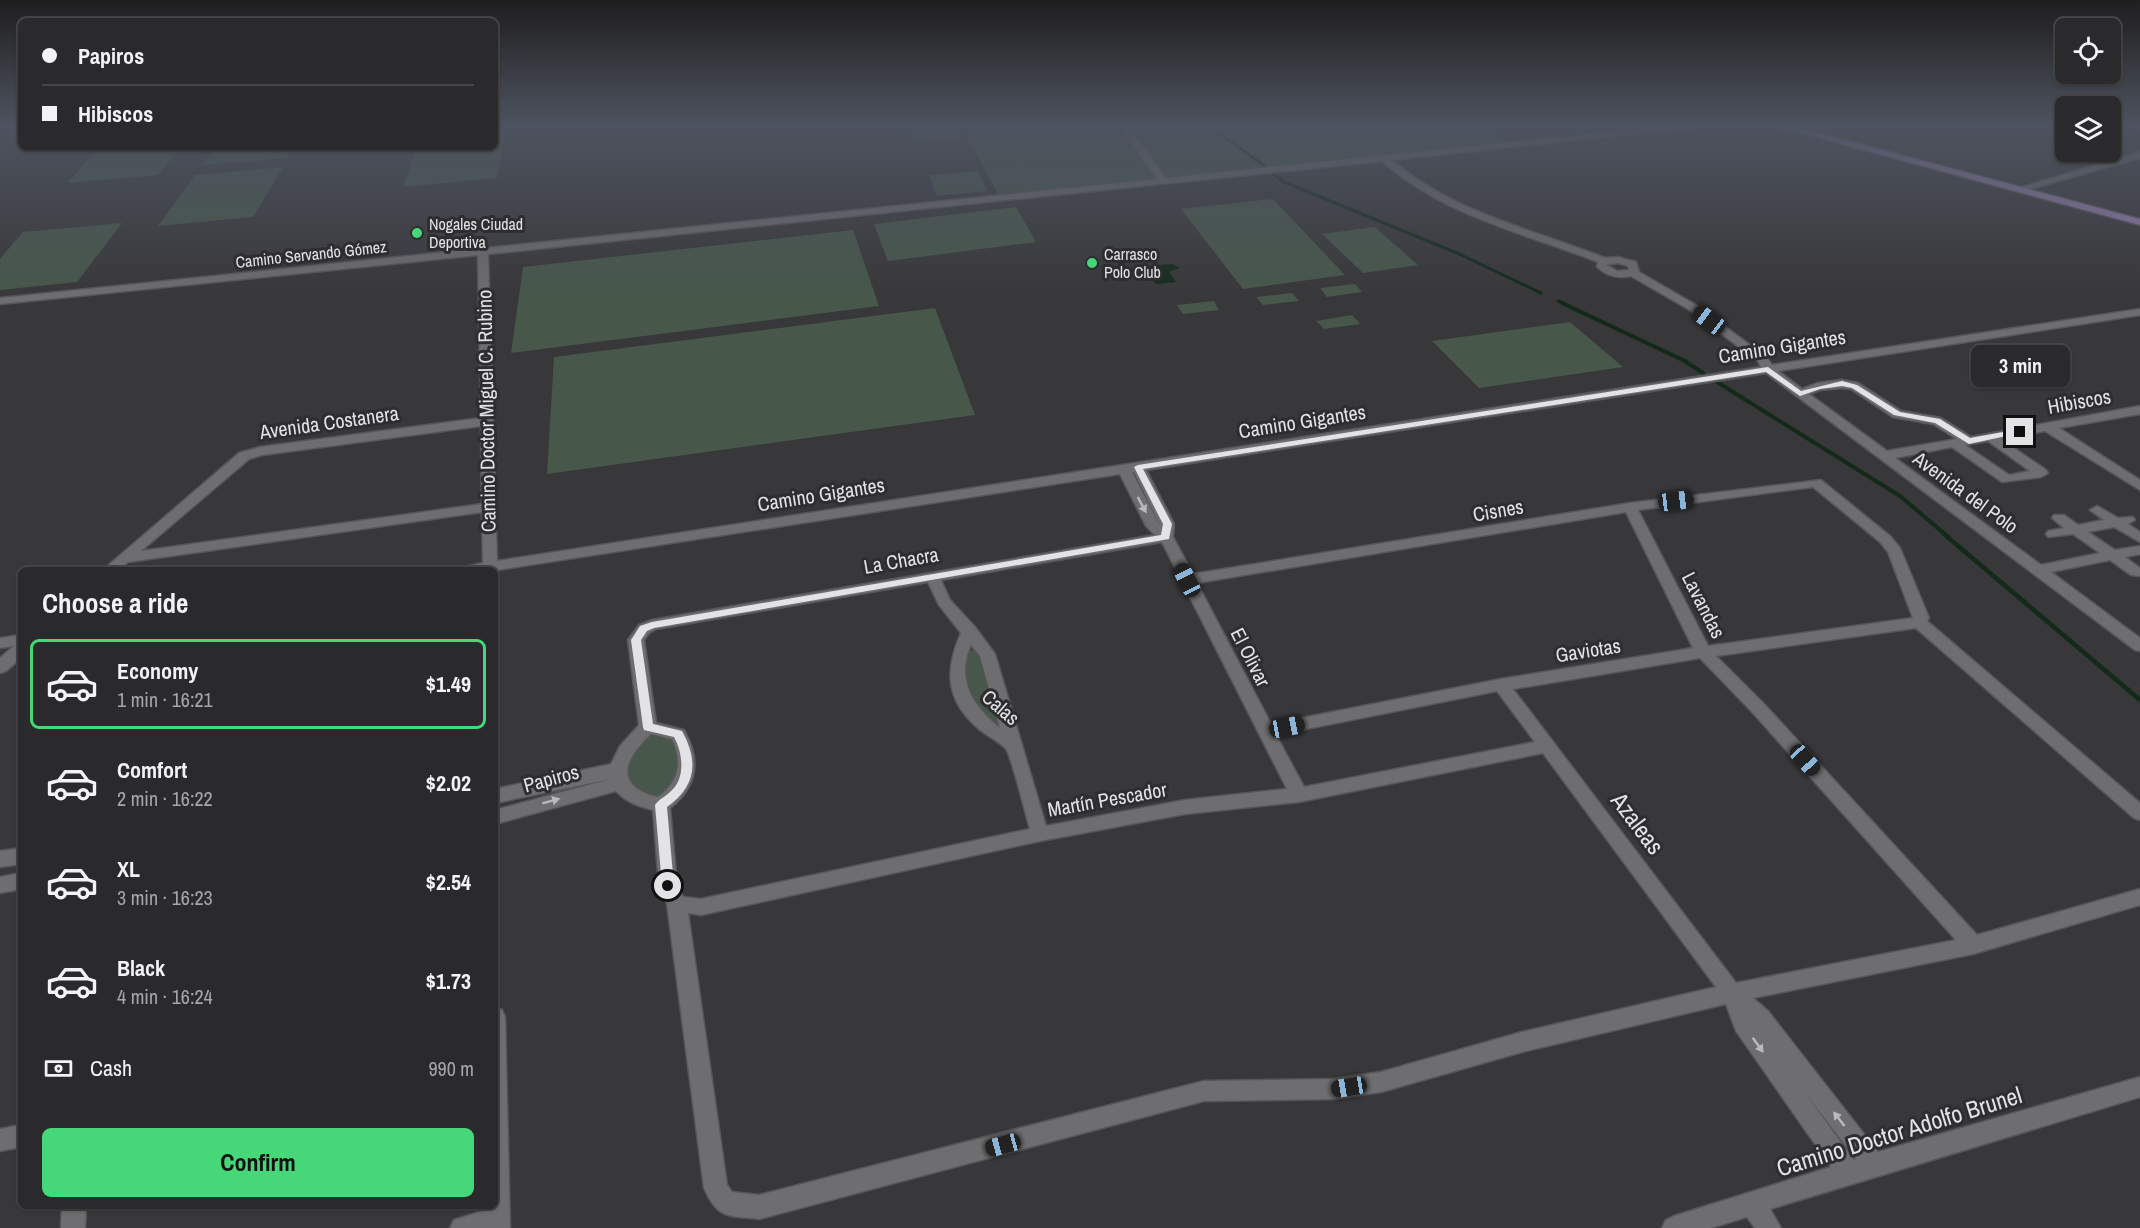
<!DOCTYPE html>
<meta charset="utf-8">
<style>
:root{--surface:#2a292b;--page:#323133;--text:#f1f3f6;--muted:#a5a6a9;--line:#464547;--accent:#46d779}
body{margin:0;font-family:"Archivo Narrow",sans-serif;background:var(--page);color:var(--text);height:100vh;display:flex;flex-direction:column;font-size:22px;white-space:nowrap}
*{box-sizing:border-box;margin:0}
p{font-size:20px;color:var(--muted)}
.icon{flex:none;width:33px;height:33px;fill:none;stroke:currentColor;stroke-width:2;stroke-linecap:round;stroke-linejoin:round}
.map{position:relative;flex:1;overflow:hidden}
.sheet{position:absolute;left:18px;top:567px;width:480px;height:642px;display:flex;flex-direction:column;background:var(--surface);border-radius:9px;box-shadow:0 2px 4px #0004,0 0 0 2px var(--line)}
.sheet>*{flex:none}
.top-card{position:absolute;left:18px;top:18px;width:480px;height:132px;border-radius:9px;box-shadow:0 2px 4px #0004,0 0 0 2px var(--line);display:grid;align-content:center;height:132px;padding:0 24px;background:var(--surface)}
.fabs{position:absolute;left:2055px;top:18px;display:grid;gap:12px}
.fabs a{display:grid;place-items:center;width:66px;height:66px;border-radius:9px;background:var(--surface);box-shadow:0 2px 4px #0004,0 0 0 2px var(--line);font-size:30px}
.end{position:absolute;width:27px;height:27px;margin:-14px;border:8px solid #e3e2e4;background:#111;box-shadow:0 0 0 3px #111}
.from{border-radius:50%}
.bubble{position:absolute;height:42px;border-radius:9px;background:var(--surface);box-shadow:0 2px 4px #0004,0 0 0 2px var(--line);font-size:20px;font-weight:700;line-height:42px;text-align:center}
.car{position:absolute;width:18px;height:36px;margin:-18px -9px;border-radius:8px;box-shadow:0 0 4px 2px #0007;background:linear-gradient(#222 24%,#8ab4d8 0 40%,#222 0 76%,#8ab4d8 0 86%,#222 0)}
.top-card b{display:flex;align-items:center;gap:21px;height:57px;font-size:22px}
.top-card b+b{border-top:2px solid var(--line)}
.top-card i{width:15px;height:15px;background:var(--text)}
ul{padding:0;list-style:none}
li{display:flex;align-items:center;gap:18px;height:90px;margin:0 12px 9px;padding:0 12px;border:3px solid transparent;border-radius:9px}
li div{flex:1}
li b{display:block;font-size:22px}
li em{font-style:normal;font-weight:700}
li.current{border-color:var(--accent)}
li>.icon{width:54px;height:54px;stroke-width:1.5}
h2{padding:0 24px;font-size:27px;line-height:72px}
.pay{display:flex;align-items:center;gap:15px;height:66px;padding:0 24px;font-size:22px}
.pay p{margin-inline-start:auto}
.button{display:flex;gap:12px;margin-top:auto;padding:12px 24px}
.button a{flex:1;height:69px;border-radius:9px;background:var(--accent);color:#111;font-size:24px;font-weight:700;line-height:69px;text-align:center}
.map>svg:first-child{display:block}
</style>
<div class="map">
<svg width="2140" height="1228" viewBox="0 0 2140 1228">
<rect width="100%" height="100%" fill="#383739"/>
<!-- green -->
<g fill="#47574a">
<path d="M907 126H954L959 138 913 142Z"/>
<path d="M961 126H1485L1508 144 999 196Z"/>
<path d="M506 130 497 178 403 187 417 147H495V132Z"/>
<path d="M100 147H180L158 175 67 183Z"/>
<path d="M216 147H292L286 158 203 165Z"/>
<path d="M283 167 253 217 158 226 195 175Z"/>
<path d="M978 171 987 191 937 196 929 175Z"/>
<path d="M1273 199 1345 275 1243 289 1181 209Z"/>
<path d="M1016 207 1036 242 888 261 874 224Z"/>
<path d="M122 223 77 282 0 290V259L23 232Z"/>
<path d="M1375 227 1418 265 1363 273 1322 234Z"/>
<path d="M853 230 879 306 511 353 523 267Z"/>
<path d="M1355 284 1362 292 1327 297 1320 288Z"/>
<path d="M1292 293 1299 301 1263 305 1256 297Z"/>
<path d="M1214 301 1219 310 1183 314 1177 305Z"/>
<path d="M935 308 975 415 547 474 554 357Z"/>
<path d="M1352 315 1360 324 1324 329 1316 321Z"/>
<path d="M1570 322 1623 367 1479 388 1432 341Z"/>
<path d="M977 650 980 652 1000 726 997 728 990 724 964 687 967 651Z"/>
<path d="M653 733 667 735 679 748 678 786 655 799 630 785 624 764 639 740Z"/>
</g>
<!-- water -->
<path fill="#132919" d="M1173 264 1180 268 1169 272 1176 282 1156 284 1144 266Z"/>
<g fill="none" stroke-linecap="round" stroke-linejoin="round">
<!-- stream-far2 -->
<g stroke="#132919" stroke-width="3">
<path d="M1209 126 1266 167"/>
<path d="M1272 173 1284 182 1457 253 1541 293"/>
<path d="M1558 301 1565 304"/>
</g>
<!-- stream-far1 -->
<g stroke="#132919" stroke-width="4">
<path d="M1562 303 1685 361 1703 373"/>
<path d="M1717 382 1900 496 1946 535"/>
</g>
<!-- stream -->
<path stroke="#132919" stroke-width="4.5" d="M1944 534 2140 700"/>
<defs>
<g id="minor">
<path d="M1119 126H1128L1166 178 1670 126H1703L1392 160C1453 213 1532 229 1605 258L1618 257 1636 262 1639 272 1696 305 1766 357 1772 365 2140 309V315L1778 371 1802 389 1818 383 1842 380 1858 383 1901 411 1941 418 1971 437 2140 406V414L2059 428 2140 480V490L2045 431 2001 439 2046 470 2048 473 2041 477 2002 482 1952 447 1895 458 2041 565 2100 553 2073 534 2048 537 2046 534 2048 531 2064 528 2052 518 2054 515H2064L2078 525 2104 520 2090 510 2097 506 2118 518 2133 517 2135 520 2128 524 2140 532V542L2114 527 2088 532 2115 550 2140 546V554L2125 557 2140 568V576L2131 575 2110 560 2051 572 2140 638V651L2135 650 1766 373 1146 470 1174 524 1173 537 1193 574 1630 503 1821 480 1890 536 1900 548 1929 618 1927 621 2140 803V820L2134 818 1916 628 1716 656 1765 705 1977 935 2140 889V905L1973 954 1753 998 1768 1011 1878 1152 2140 1077V1097L1770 1209 1781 1228H1755L1747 1217 1711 1228H1662L1666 1220 1674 1216 1831 1167 1736 1031 1726 1004 1522 1052 1381 1092 1333 1099 1204 1101 759 1219C728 1215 718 1220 704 1188L667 904 659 886 653 810C638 806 626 802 616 791L495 824V810L611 779 495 803V789L611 764 620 746 639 725 628 640 639 625 652 620 1155 535 1146 526 1120 474 497 570 495 573V570H463L465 567 483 563 482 512 128 562 119 570H103L239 453 260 447 481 418 478 255 0 304V298L1158 179ZM1382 161C1446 217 1522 232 1598 262L1597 267C1607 276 1618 279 1631 276L1688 309 1758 361 1761 367 497 561 488 254ZM1618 263 1628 266 1629 270 1617 271 1606 265ZM1842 388 1851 389 1893 417 1933 424 1957 439 1887 451 1809 394 1820 390ZM481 426 482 504 141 551 249 459 262 455ZM1988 441 2030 471 2009 475 1965 445ZM1132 472H1134L1160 525 1159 524ZM1813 487 1880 542 1888 552 1913 618 1708 646 1638 510ZM1626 512 1693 648 1501 679 1271 724 1197 583ZM1162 542 1287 789 1185 800 1046 826 995 654 975 627 950 600 941 580ZM928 582 939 605 961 633C944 671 946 701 979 729 987 736 999 741 1006 749 1011 755 1026 816 1030 829L701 899 683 897 677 886 670 808C698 786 701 760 684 730L656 723 644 640 649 633 656 629ZM971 645 980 656 1000 728C974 707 955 680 971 645ZM1700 658 1753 713 1956 940 1736 983 1513 689ZM1497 691 1535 742 1304 787 1276 735ZM651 734 672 739C683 762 679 782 658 797 613 786 624 759 651 734ZM1543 753 1716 987 1522 1032 1381 1072 1333 1079 1204 1081 759 1195 732 1192 727 1185 688 913 701 915 1040 841 1185 814 1299 802ZM1802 1089 1856 1159 1854 1160Z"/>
<path d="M1812 126H1827L1801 134 1797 132Z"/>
<path d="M2140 152V158L2020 192 2012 190Z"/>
<path d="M21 635V658L6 671 0 673V658L14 646 0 648V638Z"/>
<path d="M21 848V864L0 867V851Z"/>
<path d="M21 873V889L0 893V877Z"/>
<path d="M495 1007 502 1010 505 1017 510 1228H450L454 1220 486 1210V1206H495Z"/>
<path d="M21 1125V1147L0 1151V1129Z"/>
<path d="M62 1206H86L85 1228H61Z"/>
</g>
<path id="major" d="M1775 126H1793L2140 219V225Z"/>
</defs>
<!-- minor casing -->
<use href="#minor" stroke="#565558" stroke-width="3"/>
<!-- major casing -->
<use href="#major" stroke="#565558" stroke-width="3"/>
<!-- minor -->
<use href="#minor" fill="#6e6d6f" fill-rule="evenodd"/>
<!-- major -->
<use href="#major" fill="#967eb0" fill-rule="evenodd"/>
</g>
<!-- one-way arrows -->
<defs><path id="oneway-solid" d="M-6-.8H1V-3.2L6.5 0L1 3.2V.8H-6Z" transform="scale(1.5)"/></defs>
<g fill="#bab9bb">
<use href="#oneway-solid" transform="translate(1142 505) rotate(62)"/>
<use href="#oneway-solid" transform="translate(551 801) rotate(-15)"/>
<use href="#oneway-solid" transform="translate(1758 1045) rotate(54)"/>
<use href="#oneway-solid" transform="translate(1839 1119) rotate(-128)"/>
</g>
<!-- sky -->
<linearGradient id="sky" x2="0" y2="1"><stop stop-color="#1f1e1f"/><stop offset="0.42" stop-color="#4d535f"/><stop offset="1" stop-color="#4d535f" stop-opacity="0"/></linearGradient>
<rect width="2140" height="298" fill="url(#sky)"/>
<!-- route -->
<path fill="#e3e2e4" d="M1768 367 1801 391 1842 381 1857 385 1900 412 1940 419 1970 438 2020 429 2025 432 1969 444 1935 423 1894 415 1852 388 1842 386 1820 389 1800 396 1766 372 1143 469 1172 524 1169 539 654 628 647 631 641 640 653 724 682 731C699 762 696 786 667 807L674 886 668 891 662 886 655 805C659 799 665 797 670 792 686 779 683 753 674 737L644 730 643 727 631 640 640 626 652 622 1161 535 1163 524 1134 467 1138 465Z"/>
<!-- markers -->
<g fill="#46d779" stroke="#2e2d2f" stroke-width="2">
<circle cx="417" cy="233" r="6"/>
<circle cx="1092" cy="263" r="6"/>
</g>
<g text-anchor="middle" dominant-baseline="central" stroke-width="6" stroke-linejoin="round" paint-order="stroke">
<!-- far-poi labels -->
<g font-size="16" fill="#e3e2e4" stroke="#2e2d2f" text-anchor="start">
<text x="429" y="224">Nogales Ciudad<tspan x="429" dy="18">Deportiva</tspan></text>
<text x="1104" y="254">Carrasco<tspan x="1104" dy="18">Polo Club</tspan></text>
</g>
<!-- far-street labels -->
<g font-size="16" fill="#e3e2e4" stroke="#2e2d2f">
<text transform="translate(311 254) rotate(-6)">Camino Servando Gómez</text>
</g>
<!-- street labels -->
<g font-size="20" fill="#e3e2e4" stroke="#2e2d2f">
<text transform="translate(1782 346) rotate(-9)">Camino Gigantes</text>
<text transform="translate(2079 401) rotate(-10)">Hibiscos</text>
<text transform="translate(486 411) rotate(-91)">Camino Doctor Miguel C. Rubino</text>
<text transform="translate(1302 421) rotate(-9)">Camino Gigantes</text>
<text transform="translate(329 422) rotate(-8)">Avenida Costanera</text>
<text transform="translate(1966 492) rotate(36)">Avenida del Polo</text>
<text transform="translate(821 494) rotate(-9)">Camino Gigantes</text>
<text transform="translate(1498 510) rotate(-10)">Cisnes</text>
<text transform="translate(901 560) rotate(-10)">La Chacra</text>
<text transform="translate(1704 605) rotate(63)">Lavandas</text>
<text transform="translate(1588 650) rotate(-9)">Gaviotas</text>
<text transform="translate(1251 657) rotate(63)">El Olivar</text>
<text transform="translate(1001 707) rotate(41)">Calas</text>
<text transform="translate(551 778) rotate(-15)">Papiros</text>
<text transform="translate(1107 799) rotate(-10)">Martín Pescador</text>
</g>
<!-- near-street labels -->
<g font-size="24" fill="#e3e2e4" stroke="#2e2d2f">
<text transform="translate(1638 823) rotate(53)">Azaleas</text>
<text transform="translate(1899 1131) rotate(-17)">Camino Doctor Adolfo Brunel</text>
</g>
</g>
</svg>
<div class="fabs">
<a><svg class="icon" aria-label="locate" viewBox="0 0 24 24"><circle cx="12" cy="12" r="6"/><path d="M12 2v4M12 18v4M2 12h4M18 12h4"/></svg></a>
<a><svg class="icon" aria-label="layers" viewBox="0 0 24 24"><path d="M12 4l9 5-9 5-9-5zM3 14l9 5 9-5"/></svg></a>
</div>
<i class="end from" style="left:668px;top:886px"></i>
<i class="end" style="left:2020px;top:432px"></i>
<div class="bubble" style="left:1971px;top:345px;width:99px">3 min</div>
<i class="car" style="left:1709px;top:320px;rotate:307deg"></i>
<i class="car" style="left:1676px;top:501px;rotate:83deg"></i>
<i class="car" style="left:1187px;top:580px;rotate:333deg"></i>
<i class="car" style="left:1287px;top:727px;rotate:79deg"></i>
<i class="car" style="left:1805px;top:760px;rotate:138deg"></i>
<i class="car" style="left:1349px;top:1087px;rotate:261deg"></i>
<i class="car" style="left:1003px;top:1145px;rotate:255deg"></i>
<div class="top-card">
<b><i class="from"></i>Papiros</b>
<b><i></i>Hibiscos</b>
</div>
<section class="sheet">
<h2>Choose a ride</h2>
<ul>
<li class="current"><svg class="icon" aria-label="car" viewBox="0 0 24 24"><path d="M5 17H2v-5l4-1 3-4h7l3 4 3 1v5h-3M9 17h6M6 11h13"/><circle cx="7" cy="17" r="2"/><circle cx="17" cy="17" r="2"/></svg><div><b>Economy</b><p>1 min · 16:21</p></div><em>$1.49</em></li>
<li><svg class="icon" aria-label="car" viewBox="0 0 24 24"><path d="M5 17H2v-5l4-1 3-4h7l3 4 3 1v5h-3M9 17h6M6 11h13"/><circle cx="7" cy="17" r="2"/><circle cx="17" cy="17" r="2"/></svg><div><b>Comfort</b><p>2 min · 16:22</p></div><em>$2.02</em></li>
<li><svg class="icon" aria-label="car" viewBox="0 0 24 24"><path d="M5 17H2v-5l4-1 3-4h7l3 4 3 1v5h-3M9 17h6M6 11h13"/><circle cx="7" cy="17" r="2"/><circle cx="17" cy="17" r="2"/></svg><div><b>XL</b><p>3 min · 16:23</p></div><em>$2.54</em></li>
<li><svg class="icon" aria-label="car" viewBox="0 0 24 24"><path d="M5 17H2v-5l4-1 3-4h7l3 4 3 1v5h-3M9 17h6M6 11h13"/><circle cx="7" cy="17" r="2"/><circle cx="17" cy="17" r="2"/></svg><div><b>Black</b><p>4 min · 16:24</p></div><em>$1.73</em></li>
</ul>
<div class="pay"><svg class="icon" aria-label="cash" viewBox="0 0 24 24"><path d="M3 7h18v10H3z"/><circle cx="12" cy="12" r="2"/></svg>Cash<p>990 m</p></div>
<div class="button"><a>Confirm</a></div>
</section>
</div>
